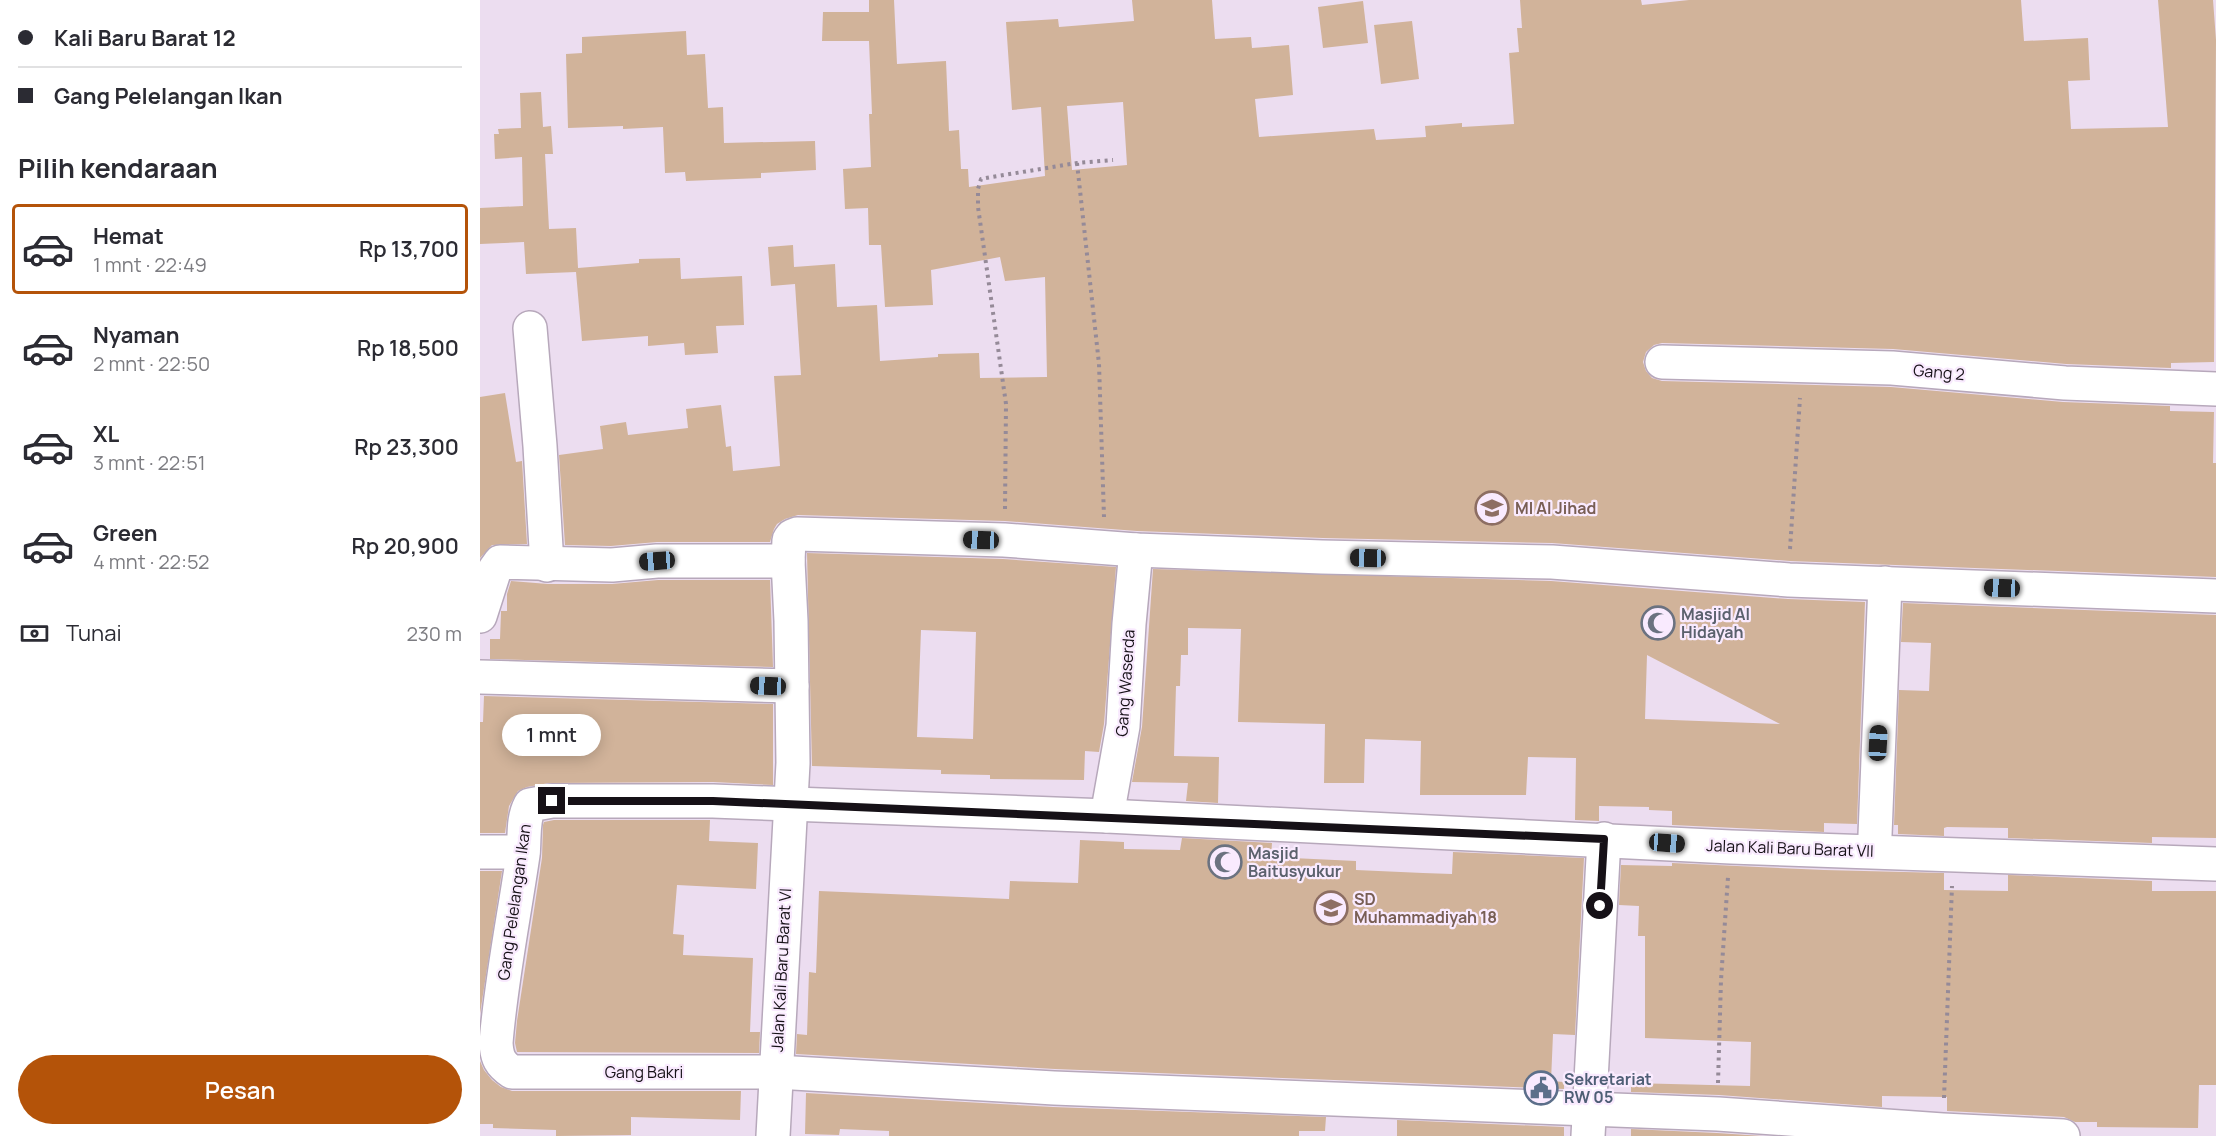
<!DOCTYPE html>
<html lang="id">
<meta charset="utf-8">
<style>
:root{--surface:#fff;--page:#f2f2f3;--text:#2b2b33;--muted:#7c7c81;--line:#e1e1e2;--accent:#b45309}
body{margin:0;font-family:Manrope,sans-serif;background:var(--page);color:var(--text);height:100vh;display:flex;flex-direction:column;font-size:22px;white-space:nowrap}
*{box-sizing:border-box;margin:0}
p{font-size:20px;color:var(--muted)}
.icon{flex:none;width:33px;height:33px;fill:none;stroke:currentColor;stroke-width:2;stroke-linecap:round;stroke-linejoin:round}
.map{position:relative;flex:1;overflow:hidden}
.side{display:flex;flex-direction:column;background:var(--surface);width:480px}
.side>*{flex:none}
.hud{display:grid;align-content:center;height:132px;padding:0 18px;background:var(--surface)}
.end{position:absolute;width:27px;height:27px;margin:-14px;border:8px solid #161117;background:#fff;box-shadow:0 0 0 3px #fff}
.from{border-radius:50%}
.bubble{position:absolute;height:42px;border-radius:21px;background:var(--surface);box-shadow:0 3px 15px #0003;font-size:20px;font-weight:600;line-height:42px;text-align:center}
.car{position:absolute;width:18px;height:36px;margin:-18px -9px;border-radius:8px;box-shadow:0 0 4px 2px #0007;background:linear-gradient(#222 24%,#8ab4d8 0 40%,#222 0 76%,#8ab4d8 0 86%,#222 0)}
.hud b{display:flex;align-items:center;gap:21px;height:57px;font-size:22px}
.hud b+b{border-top:2px solid var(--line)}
.hud i{width:15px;height:15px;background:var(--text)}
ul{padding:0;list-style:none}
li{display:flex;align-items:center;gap:18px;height:90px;margin:0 12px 9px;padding:0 6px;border:3px solid transparent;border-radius:6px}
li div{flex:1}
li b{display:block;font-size:22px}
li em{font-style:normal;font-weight:600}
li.on{border-color:var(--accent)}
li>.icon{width:54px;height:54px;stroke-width:1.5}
h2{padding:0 18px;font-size:27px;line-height:72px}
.pay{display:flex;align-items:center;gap:15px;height:66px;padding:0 18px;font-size:22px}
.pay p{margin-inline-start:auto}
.button{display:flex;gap:12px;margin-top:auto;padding:12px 18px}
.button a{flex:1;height:69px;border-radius:36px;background:var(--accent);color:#fff;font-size:24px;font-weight:600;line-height:69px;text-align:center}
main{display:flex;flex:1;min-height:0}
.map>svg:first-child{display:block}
</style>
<main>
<section class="side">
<div class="hud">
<b><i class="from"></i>Kali Baru Barat 12</b>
<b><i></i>Gang Pelelangan Ikan</b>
</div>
<h2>Pilih kendaraan</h2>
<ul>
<li class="on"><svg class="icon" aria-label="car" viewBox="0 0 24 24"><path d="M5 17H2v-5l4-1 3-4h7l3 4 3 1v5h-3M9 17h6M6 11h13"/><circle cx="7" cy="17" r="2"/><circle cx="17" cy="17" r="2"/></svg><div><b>Hemat</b><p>1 mnt · 22:49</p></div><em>Rp 13,700</em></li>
<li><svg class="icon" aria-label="car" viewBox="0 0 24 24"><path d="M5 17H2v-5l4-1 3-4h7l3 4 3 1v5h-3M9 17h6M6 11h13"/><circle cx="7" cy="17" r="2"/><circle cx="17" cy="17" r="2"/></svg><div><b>Nyaman</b><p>2 mnt · 22:50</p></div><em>Rp 18,500</em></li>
<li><svg class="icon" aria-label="car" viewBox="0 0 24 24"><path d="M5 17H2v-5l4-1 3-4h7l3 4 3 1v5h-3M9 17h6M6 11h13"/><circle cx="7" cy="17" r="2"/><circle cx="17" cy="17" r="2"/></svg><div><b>XL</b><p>3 mnt · 22:51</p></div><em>Rp 23,300</em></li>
<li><svg class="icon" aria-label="car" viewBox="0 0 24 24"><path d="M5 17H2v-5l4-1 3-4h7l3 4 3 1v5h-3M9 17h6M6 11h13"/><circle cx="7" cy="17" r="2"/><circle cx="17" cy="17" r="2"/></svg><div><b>Green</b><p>4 mnt · 22:52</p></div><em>Rp 20,900</em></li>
</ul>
<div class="pay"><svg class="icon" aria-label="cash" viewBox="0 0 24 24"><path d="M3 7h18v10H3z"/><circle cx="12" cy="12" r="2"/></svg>Tunai<p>230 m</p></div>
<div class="button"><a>Pesan</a></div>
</section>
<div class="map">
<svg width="1736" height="1136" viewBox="0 0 1736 1136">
<rect width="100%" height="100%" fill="#ecddf0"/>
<!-- building -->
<g fill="#d1b39a" fill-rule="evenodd">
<path d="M389 0H414L417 64 466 61 469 131 479 130 481 169H488L489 187 565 176 561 107 532 110 526 22 578 19 579 27 654 21 652 0H732L735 39 771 37 772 48 809 45 813 95 775 99 779 137 894 129 896 140 946 137 945 126 982 123V127L1034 124 1029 53 1039 52 1037 28H1042L1040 0H1161L1162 5 1209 0H1541L1544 41 1608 38 1610 80 1588 81 1591 129 1688 127 1678 0H1733L1736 40 1734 362 1691 363V368L1586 364 1413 349 1182 343 1174 345 1166 352 1163 362 1166 371 1172 378 1182 381 1411 387 1583 402 1690 406V411L1734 412 1733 463H1736V577L1310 561 1072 543 843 538 657 531 525 521 318 515 305 519 297 524 294 529 290 542H177L131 546 85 545 79 455 123 449 120 426 146 422 148 435 208 428 206 409 241 405 246 447 251 446 253 471 300 466 294 376 321 375 315 284 291 286 288 247 313 245 314 267 355 264 357 307 397 305 400 361 458 357V354L499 353 500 378 567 377 565 277 525 281 520 257 451 270 453 305 405 307 401 245H389L388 208 365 209 363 169 391 167 389 114H392L389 41H342L343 12H389ZM643 102 647 165 592 170 587 106Z"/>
<path d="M883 1 888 43 843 48 838 7Z"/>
<path d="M932 21 939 79 901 84 894 25Z"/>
<path d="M206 31 207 55 225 54 228 108 243 107 244 143 335 141 336 170 281 173V178L206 181 205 172 185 173 183 127 143 129V126L88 128 86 54 102 53V37Z"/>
<path d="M61 92 63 127 71 126 73 154H65L69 229 96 228 98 268 159 263V259L200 258 201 279 262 276 264 325 236 326 238 353 205 355 204 343 168 346V336L102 341 96 272 46 274 44 242 0 244V208L43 206 42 157 15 159 14 134H19L18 129 41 128 40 93Z"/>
<path d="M25 393 36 462 42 461 47 544 12 545 0 558V397Z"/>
<path d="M327 553 523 559 636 567 624 724 619 752 605 751 604 780 510 779V775L461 774V770L332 766ZM441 630 496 632 493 739 437 737Z"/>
<path d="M673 569 1071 581 1308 599 1385 602 1377 824 1344 823V832L1192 825V811L1169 810V807L1119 806V821L1095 820 1096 758 1048 757 1046 795H940L941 741 885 739 884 783H844L845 724 758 722 761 629 708 628V655H701L700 686H696L694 756 739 757 738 803 706 801 708 783 652 782 662 727ZM1167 655 1300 724 1165 719Z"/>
<path d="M178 580H290L293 667 10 659V639H20L21 613V611H27V594L31 581 68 584H132Z"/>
<path d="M1423 603 1736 615V838L1672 837V843L1528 838V828L1467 827 1464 828V836L1418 834V825H1414L1419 690 1449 691 1451 643 1421 642Z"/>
<path d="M4 696 293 704V785L233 782 69 783 47 787 38 791 29 806 25 833H0V722H3Z"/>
<path d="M74 820H230L229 841 278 843 276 889 197 885 193 934 204 935 203 955 273 958 270 1032H280L279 1053 37 1052 35 1043 37 1021 62 858 63 825 64 822Z"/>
<path d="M702 838 792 843 791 857 876 861V870L943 873 972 874 973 852 1104 858 1095 1035 1073 1034 1071 1081 1084 1082V1089L575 1069 316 1054 317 1034 327 1035 329 972 336 973 339 891 529 899 530 881 598 883 600 840 644 842V849L700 850Z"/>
<path d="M1192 863 1344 870 1464 873V890L1528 891V875L1672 881V891H1736V1085H1719L1718 1128 1617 1127V1122H1595L1584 1117 1467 1111V1097L1402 1096V1107L1239 1095 1151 1092V1083L1270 1086 1271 1042 1165 1038V936H1158L1159 906 1139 905 1141 865 1192 866Z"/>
<path d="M0 871H22L0 1014Z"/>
<path d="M0 1061 4 1070 12 1080 21 1087 32 1091H261L260 1120 151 1117V1135L76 1136V1130L13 1128V1124H0Z"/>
<path d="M326 1093 573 1107 846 1117 845 1131H819V1136H409V1131L360 1129 359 1135 325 1134Z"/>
<path d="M917 1120 1084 1127V1136H917Z"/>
<path d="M1151 1129 1237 1133 1283 1136H1151Z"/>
</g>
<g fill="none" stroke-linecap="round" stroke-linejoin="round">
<defs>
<g id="minor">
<path d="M50 328 60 446 67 565"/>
<path d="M1182 362 1412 368 1585 383 1736 389"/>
<path d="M0 616 15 569 20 562 132 565 177 561H308"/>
<path d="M0 677 312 686"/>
<path d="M627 816 643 726 649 624 656 550"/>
<path d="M1395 835 1405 583"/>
<path d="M0 852H43"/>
<path d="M293 1136 313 763 311 621 308 561 309 540 312 536 317 534 524 540 656 550 842 557 1072 562 1309 580 1736 596"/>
<path d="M1108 1136 1124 839"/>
<path d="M1583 1136 1463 1130 1238 1114 574 1088 296 1072H32C20 1064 17 1058 16 1043 21 980 34 917 43 855 45 838 42 820 50 805L72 801H233L627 816 1251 847 1736 864"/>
</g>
</defs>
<!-- minor casing -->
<use href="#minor" stroke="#b7a8bb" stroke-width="36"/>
<!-- path -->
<g stroke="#958a98" stroke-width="4" stroke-dasharray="3 4.5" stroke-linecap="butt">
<path d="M597 163 619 364 624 517"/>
<path d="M525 509 526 404 498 207V189L501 179 512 177 597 163 633 160"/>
<path d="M1310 549 1320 398"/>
<path d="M1238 1083 1241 980 1248 877"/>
<path d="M1464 1098 1472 886"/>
</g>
<!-- minor -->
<use href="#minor" stroke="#fff" stroke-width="33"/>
</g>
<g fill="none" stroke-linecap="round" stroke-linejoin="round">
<!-- route -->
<path stroke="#161117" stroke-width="8" d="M72 801H233L1124 839 1120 906"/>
</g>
<!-- icons -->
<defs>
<symbol id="school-ring" viewBox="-11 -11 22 22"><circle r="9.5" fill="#f9eafe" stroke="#8d6e63" stroke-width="1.5"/><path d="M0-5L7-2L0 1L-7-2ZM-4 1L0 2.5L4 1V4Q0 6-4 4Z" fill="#8d6e63"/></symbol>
<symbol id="mosque-ring" viewBox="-11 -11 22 22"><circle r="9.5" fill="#f9eafe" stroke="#6b7280" stroke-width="1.5"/><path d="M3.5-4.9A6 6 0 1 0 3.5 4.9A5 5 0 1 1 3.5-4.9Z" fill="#6b7280"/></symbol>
<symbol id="civic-ring" viewBox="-11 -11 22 22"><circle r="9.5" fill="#f9eafe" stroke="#5c6f8a" stroke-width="1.5"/><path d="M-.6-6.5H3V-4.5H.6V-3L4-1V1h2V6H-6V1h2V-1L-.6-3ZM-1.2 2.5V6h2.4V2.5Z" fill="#5c6f8a"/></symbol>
</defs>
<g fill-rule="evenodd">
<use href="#school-ring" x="993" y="489" width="38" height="38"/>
<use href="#mosque-ring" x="1159" y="604" width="38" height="38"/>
<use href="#mosque-ring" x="726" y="843" width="38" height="38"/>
<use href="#school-ring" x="832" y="889" width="38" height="38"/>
<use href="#civic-ring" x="1042" y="1069" width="38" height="38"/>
</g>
<g text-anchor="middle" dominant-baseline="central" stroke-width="4.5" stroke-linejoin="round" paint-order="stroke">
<!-- street labels -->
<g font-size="16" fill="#161117" stroke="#f9eafe">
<text transform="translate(1459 372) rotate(5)">Gang 2</text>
<text transform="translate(645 683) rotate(-86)">Gang Waserda</text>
<text transform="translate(1310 848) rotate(2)">Jalan Kali Baru Barat VII</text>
<text transform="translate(34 902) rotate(-82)">Gang Pelelangan Ikan</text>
<text transform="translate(301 970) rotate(-87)">Jalan Kali Baru Barat VI</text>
<text x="164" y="1072">Gang Bakri</text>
</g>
<!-- education labels -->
<g font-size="16" font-weight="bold" fill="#785e54" stroke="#f9eafe" text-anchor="start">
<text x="1035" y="508">MI Al Jihad</text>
<text x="874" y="899">SD<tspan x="874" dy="18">Muhammadiyah 18</tspan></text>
</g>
<!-- worship labels -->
<g font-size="16" font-weight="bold" fill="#5b616d" stroke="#f9eafe" text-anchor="start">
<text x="1201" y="614">Masjid Al<tspan x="1201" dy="18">Hidayah</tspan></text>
<text x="768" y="853">Masjid<tspan x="768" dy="18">Baitusyukur</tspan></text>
</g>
<!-- service labels -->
<g font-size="16" font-weight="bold" fill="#4e5e75" stroke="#f9eafe" text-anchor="start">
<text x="1084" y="1079">Sekretariat<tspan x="1084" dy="18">RW 05</tspan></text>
</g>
</g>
</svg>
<i class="end from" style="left:1120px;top:906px"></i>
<i class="end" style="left:72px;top:801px"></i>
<div class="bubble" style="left:22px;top:714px;width:99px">1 mnt</div>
<i class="car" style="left:501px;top:540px;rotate:272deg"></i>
<i class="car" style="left:888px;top:558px;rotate:271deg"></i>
<i class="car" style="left:177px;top:561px;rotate:266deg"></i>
<i class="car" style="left:1522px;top:588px;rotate:272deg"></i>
<i class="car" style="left:288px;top:686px;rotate:272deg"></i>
<i class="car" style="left:1398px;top:743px;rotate:3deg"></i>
<i class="car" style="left:1187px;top:843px;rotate:94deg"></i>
</div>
</main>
